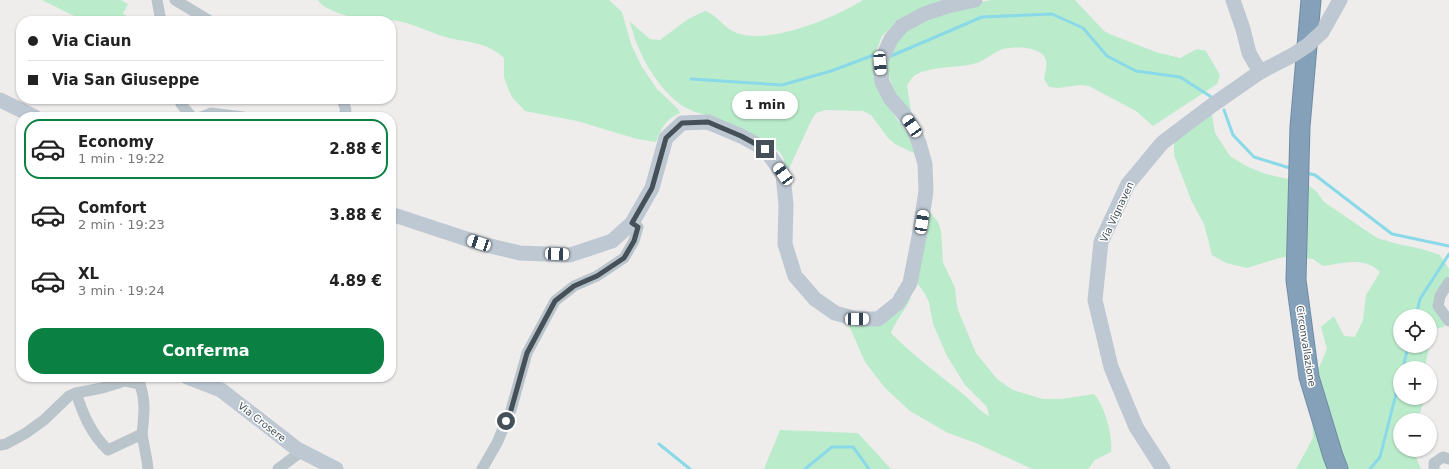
<!DOCTYPE html>
<html lang="it">
<meta charset="utf-8">
<style>
:root{--surface:#fff;--page:#f2f2f2;--text:#222;--muted:#767676;--line:#e0e0e0;--accent:#0b8043}
body{margin:0;font-family:"DejaVu Sans",sans-serif;background:var(--page);color:var(--text);height:100vh;display:flex;flex-direction:column;font-size:15px;white-space:nowrap}
*{box-sizing:border-box;margin:0}
p{font-size:13px;color:var(--muted)}
.icon{flex:none;width:22px;height:22px;fill:none;stroke:currentColor;stroke-width:2;stroke-linecap:round;stroke-linejoin:round}
.map{position:relative;flex:1;overflow:hidden}
.panel{position:absolute;left:16px;top:112px;width:380px;height:270px;display:flex;flex-direction:column;background:var(--surface);border-radius:16px;box-shadow:0 1px 3px #0004}
.panel>*{flex:none}
.top-card{position:absolute;left:16px;top:16px;width:380px;height:88px;border-radius:16px;box-shadow:0 1px 3px #0004;display:grid;align-content:center;height:88px;padding:0 12px;background:var(--surface)}
.tools{position:absolute;left:1393px;top:309px;display:grid;gap:8px}
.tools a{display:grid;place-items:center;width:44px;height:44px;border-radius:50%;background:var(--surface);box-shadow:0 1px 3px #0004;font-size:20px}
.end{position:absolute;width:18px;height:18px;margin:-9px;border:5px solid #455058;background:#fff;box-shadow:0 0 0 2px #fff}
.from{border-radius:50%}
.bubble{position:absolute;height:28px;border-radius:14px;background:var(--surface);box-shadow:0 1px 3px #0004;font-size:13px;font-weight:700;line-height:28px;text-align:center}
.car{position:absolute;width:12px;height:24px;margin:-12px -6px;border-radius:5px;box-shadow:0 0 3px 1px #0007;background:linear-gradient(#fff 24%,#345 0 40%,#fff 0 76%,#345 0 86%,#fff 0)}
.top-card b{display:flex;align-items:center;gap:14px;height:38px;font-size:15px}
.top-card b+b{border-top:1px solid var(--line)}
.top-card i{width:10px;height:10px;background:var(--text)}
ul{padding:7px 0 0;list-style:none}
li{display:flex;align-items:center;gap:12px;height:60px;margin:0 8px 6px;padding:0 4px;border:2px solid transparent;border-radius:16px}
li div{flex:1}
li b{display:block;font-size:15px}
li em{font-style:normal;font-weight:700}
li.on{border-color:var(--accent)}
li>.icon{width:36px;height:36px;stroke-width:1.5}
.action{display:flex;gap:8px;margin-top:auto;padding:8px 12px}
.action a{flex:1;height:46px;border-radius:16px;background:var(--accent);color:#fff;font-size:16px;font-weight:700;line-height:46px;text-align:center}
.map>svg:first-child{display:block}
</style>
<div class="map">
<svg width="1449" height="469" viewBox="0 0 1449 469">
<rect width="100%" height="100%" fill="#efecec"/>
<!-- green -->
<g fill="#baeccb">
<path d="M42 0H121L128 4 123 14 137 21H84Z"/>
<path d="M318 0H609L622 12 631 44 642 67 657 89 678 109 680 113C666 119 661 128 656 142L637 139 577 121 525 111 512 97 508 88 504 77V58C486 41 467 43 445 37 429 32 414 24 398 21 388 19 378 21 368 20 355 18 325 12 318 0Z"/>
<path d="M863 0H942L899 20 882 36 877 49 874 71 885 102 914 143V153L895 144 888 138 871 115 863 111 825 110 816 113 811 121 786 175C786 167 785 160 781 154 772 141 725 122 709 116 699 113 690 111 681 105 661 90 646 67 637 44 634 37 632 28 629 21L650 39 660 40 688 19 705 11C718 15 724 29 737 33 770 45 834 18 863 0Z"/>
<path d="M990 0H1075L1104 31 1112 35 1156 52 1180 58 1197 49 1206 51 1220 75 1217 84 1153 126 1136 111 1089 86 1080 85 1058 88 1049 87 1044 79C1045 74 1047 66 1046 61 1044 46 1014 46 1003 49 992 53 984 62 973 64 957 68 925 66 913 77 911 79 909 83 907 85L911 111 899 100 893 88 888 73 887 58 905 29 958 8Z"/>
<path d="M1211 109 1215 133 1230 156 1246 166 1266 174 1306 183 1317 192 1324 202 1377 238 1398 244 1422 249 1440 255 1449 269V275L1435 297 1446 321 1444 327C1436 328 1432 329 1430 338V316H1400V346H1429L1425 368H1400V398H1425L1418 419 1400 420V450H1413L1421 469H1296L1313 438 1312 410 1318 370 1327 349 1321 327 1334 316 1344 336 1355 337 1363 320 1366 295 1380 272C1377 270 1375 267 1372 266 1359 258 1338 264 1323 266L1313 259 1283 257 1247 268 1226 263 1212 255 1204 224 1192 202 1174 155V134Z"/>
<path d="M926 207 938 222 941 231 943 262 955 288 957 306 960 315 976 353 997 379 1013 390 1043 399H1062L1094 394C1105 406 1113 436 1111 452L1095 460 1088 469H1032L978 444 946 432 910 411 885 388 865 362 844 314 867 319 905 291 911 298C905 310 896 320 891 333 914 356 938 374 963 394 972 401 979 411 989 416L987 407 965 385 947 356 933 324 929 302 925 294 911 274Z"/>
<path d="M780 430 858 433 891 469H764Z"/>
</g>
<g fill="none" stroke-linecap="round" stroke-linejoin="round">
<!-- stream -->
<g stroke="#89d9e8" stroke-width="3">
<path d="M891 56 982 17 1052 14 1083 28 1107 56 1136 71 1180 77 1213 98"/>
<path d="M691 79 782 85 831 71 874 55"/>
<path d="M1224 110 1233 135 1254 157 1293 169"/>
<path d="M1306 173 1315 175 1392 234 1449 246"/>
<path d="M1416 316 1420 299 1449 254"/>
<path d="M1403 368 1408 346"/>
<path d="M659 444 690 469"/>
<path d="M805 469 832 447H853L869 469"/>
<path d="M1370 469 1380 457 1400 378"/>
</g>
<defs>
<path id="highway" d="M1311 0 1300 127 1296 280 1309 377 1333 456 1338 469"/>
</defs>
<!-- highway casing -->
<use href="#highway" stroke="#708ca5" stroke-width="21"/>
<!-- street -->
<g stroke="#bac4cb" stroke-width="11">
<path d="M157 0 161 21"/>
<path d="M175 0 210 21"/>
<path d="M180 99 181 104 192 117"/>
<path d="M342 99 346 110 343 117"/>
<path d="M201 117 211 113 243 117"/>
<path d="M1449 282 1440 296 1438 306 1449 321"/>
<path d="M76 393C83 414 91 434 108 450L142 434C144 415 146 402 140 384"/>
<path d="M142 434 147 461 148 469"/>
<path d="M0 445 6 444 26 433 44 420 69 396 76 393 102 388 125 381 140 384"/>
<path d="M278 469 302 451"/>
<path d="M482 469 497 443 511 410 527 353 555 301 574 286 597 276 624 258 634 241 638 227 632 223"/>
<path d="M1434 469V463L1443 457 1449 459"/>
</g>
<!-- secondary -->
<g stroke="#bdc8d2" stroke-width="15">
<path d="M1233 0 1243 29 1249 53 1260 72"/>
<path d="M1322 32 1340 0"/>
<path d="M0 100 35 117"/>
<path d="M391 214 482 244 520 253 570 255 612 241 632 223 652 188 666 138 682 123 708 122 741 136 765 149 783 174 786 205 785 244 795 276 815 299 835 313 857 319H878L898 303 910 283 919 237 926 191 925 164 919 143 912 126 903 113 890 98 882 82 880 63 891 39 902 26 924 14 948 6 975 0"/>
<path d="M187 377 221 390 297 449 336 469"/>
<path d="M1163 469 1136 427 1111 367 1095 300 1101 242 1128 184 1162 143 1211 106 1260 72 1293 55"/>
</g>
<!-- highway -->
<use href="#highway" stroke="#85a1ba" stroke-width="19"/>
<!-- secondary-bridge -->
<path stroke="#bdc8d2" stroke-width="15" d="M1293 55 1308 45 1322 32"/>
</g>
<g fill="none" stroke-linecap="round" stroke-linejoin="round">
<!-- route -->
<path stroke="#455058" stroke-width="5" d="M506 421 511 410 527 353 555 301 574 286 597 276 624 258 634 241 638 227 632 223 652 188 666 138 682 123 708 122 741 136 765 149"/>
</g>
<g text-anchor="middle" dominant-baseline="central" stroke-width="3" stroke-linejoin="round" paint-order="stroke">
<!-- street labels -->
<g font-size="10" fill="#455058" stroke="#fff">
<text transform="translate(1117 212) rotate(-65)">Via Vignaven</text>
<text transform="translate(1306 346) rotate(81)">Circonvallazione</text>
<text transform="translate(262 422) rotate(38)">Via Crosere</text>
</g>
</g>
</svg>
<div class="tools">
<a><svg class="icon" aria-label="locate" viewBox="0 0 24 24"><circle cx="12" cy="12" r="6"/><path d="M12 2v4M12 18v4M2 12h4M18 12h4"/></svg></a>
<a>+</a>
<a>−</a>
</div>
<i class="end from" style="left:506px;top:421px"></i>
<i class="end" style="left:765px;top:149px"></i>
<div class="bubble" style="left:732px;top:91px;width:66px">1 min</div>
<i class="car" style="left:880px;top:63px;rotate:175deg"></i>
<i class="car" style="left:912px;top:126px;rotate:326deg"></i>
<i class="car" style="left:783px;top:174px;rotate:324deg"></i>
<i class="car" style="left:922px;top:222px;rotate:9deg"></i>
<i class="car" style="left:479px;top:243px;rotate:288deg"></i>
<i class="car" style="left:557px;top:254px;rotate:92deg"></i>
<i class="car" style="left:857px;top:319px;rotate:89deg"></i>
<div class="top-card">
<b><i class="from"></i>Via Ciaun</b>
<b><i></i>Via San Giuseppe</b>
</div>
<section class="panel">
<ul>
<li class="on"><svg class="icon" aria-label="car" viewBox="0 0 24 24"><path d="M5 17H2v-5l4-1 3-4h7l3 4 3 1v5h-3M9 17h6M6 11h13"/><circle cx="7" cy="17" r="2"/><circle cx="17" cy="17" r="2"/></svg><div><b>Economy</b><p>1 min · 19:22</p></div><em>2.88 €</em></li>
<li><svg class="icon" aria-label="car" viewBox="0 0 24 24"><path d="M5 17H2v-5l4-1 3-4h7l3 4 3 1v5h-3M9 17h6M6 11h13"/><circle cx="7" cy="17" r="2"/><circle cx="17" cy="17" r="2"/></svg><div><b>Comfort</b><p>2 min · 19:23</p></div><em>3.88 €</em></li>
<li><svg class="icon" aria-label="car" viewBox="0 0 24 24"><path d="M5 17H2v-5l4-1 3-4h7l3 4 3 1v5h-3M9 17h6M6 11h13"/><circle cx="7" cy="17" r="2"/><circle cx="17" cy="17" r="2"/></svg><div><b>XL</b><p>3 min · 19:24</p></div><em>4.89 €</em></li>
</ul>
<div class="action"><a>Conferma</a></div>
</section>
</div>
